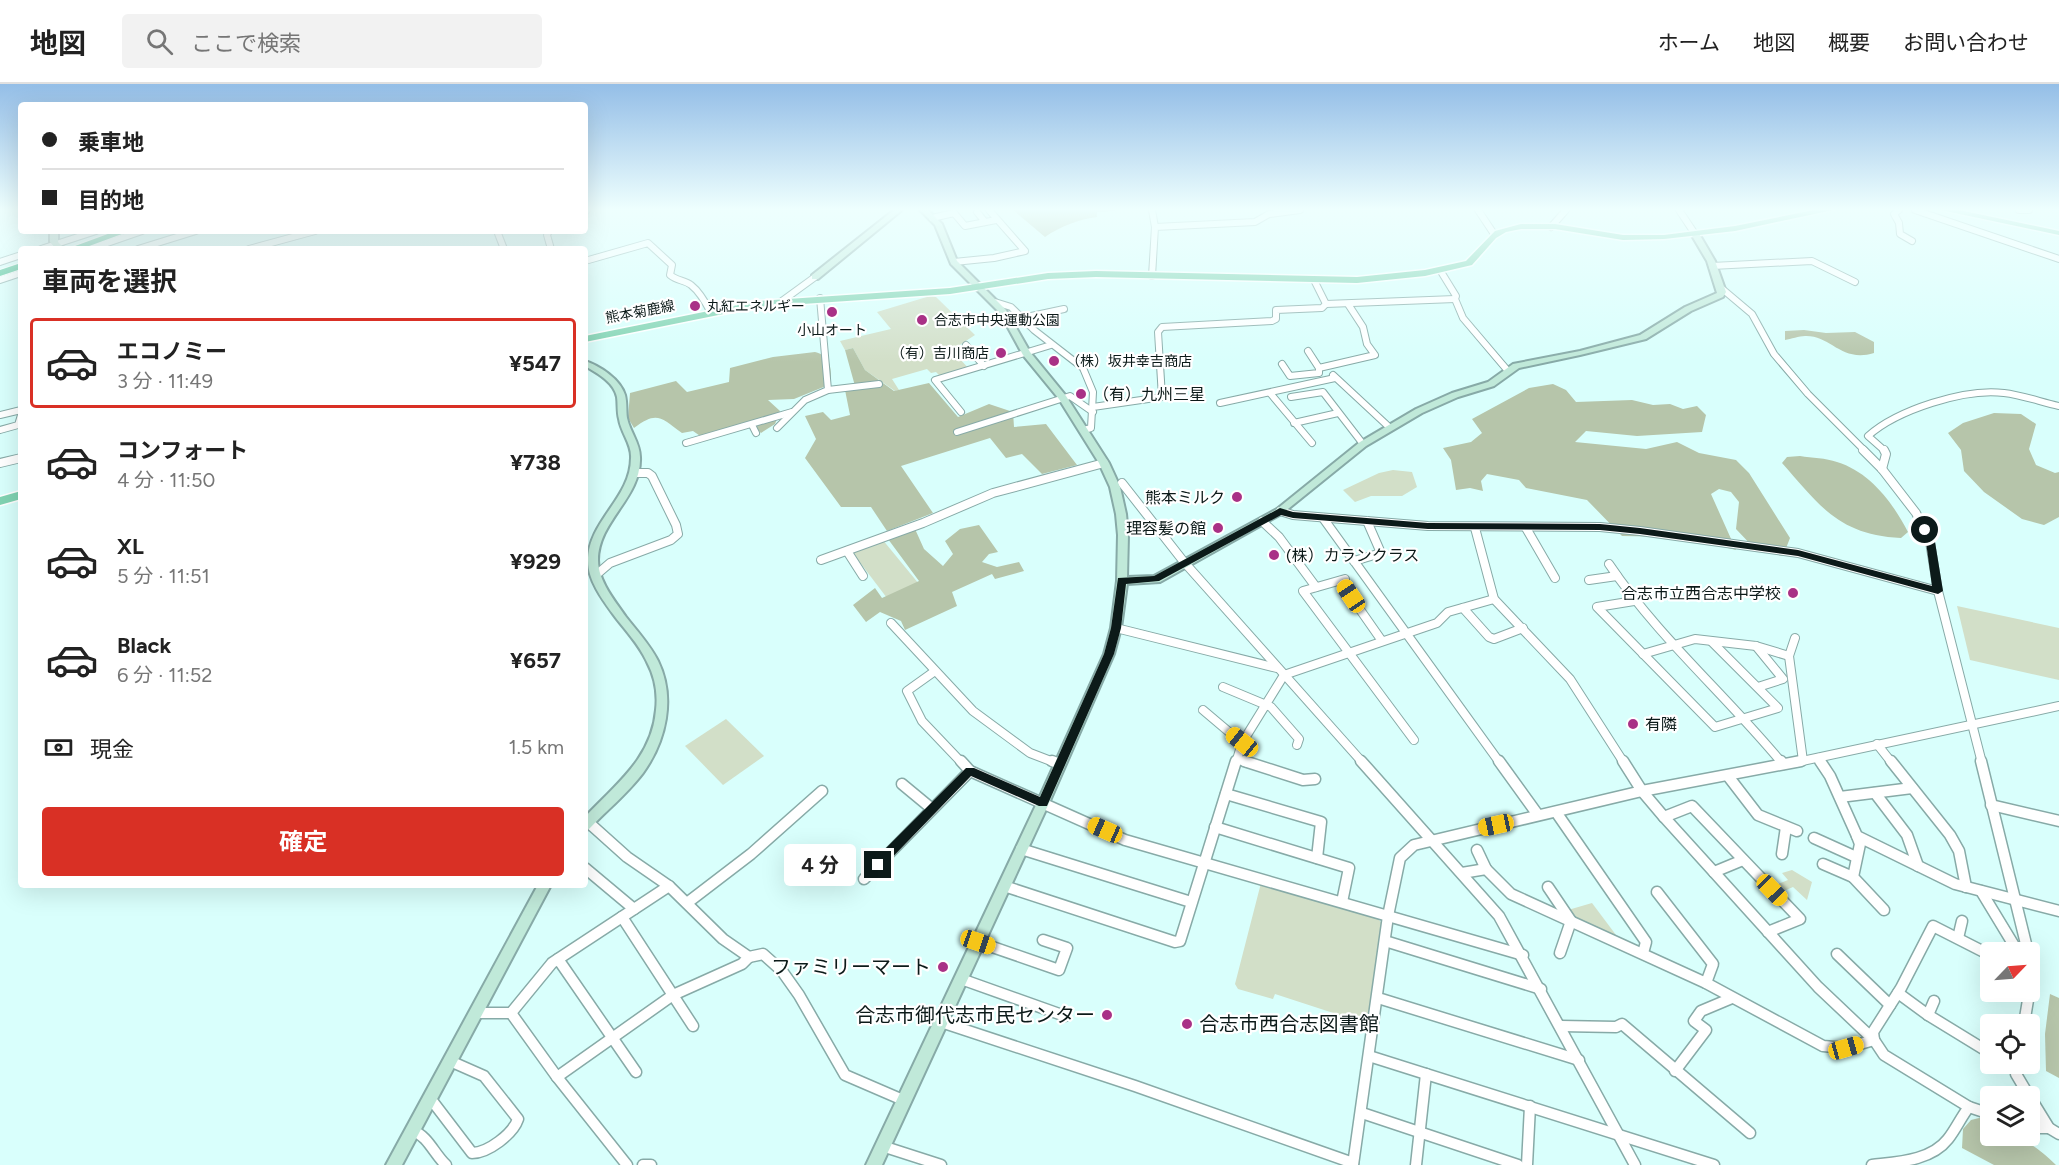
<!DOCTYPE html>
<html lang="ja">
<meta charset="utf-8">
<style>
:root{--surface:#fff;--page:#f2f2f2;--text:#222;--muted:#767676;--line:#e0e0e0;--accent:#d93025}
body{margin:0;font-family:Figtree,"Noto Sans JP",sans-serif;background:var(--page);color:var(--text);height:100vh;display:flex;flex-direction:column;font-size:22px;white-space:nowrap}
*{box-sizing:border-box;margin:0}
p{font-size:20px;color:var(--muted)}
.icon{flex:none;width:33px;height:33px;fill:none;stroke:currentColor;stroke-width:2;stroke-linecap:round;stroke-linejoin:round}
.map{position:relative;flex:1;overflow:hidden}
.side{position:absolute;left:18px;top:162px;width:570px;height:642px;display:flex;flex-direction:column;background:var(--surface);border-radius:6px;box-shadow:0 6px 24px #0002}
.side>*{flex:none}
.banner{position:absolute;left:18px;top:18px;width:570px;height:132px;border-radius:6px;box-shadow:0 6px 24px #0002;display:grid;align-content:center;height:132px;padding:0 24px;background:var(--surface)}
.needle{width:39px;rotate:65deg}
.tools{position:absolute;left:1980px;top:858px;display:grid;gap:12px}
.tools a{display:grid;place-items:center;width:60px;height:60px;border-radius:6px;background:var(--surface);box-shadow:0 6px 24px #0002;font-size:30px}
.end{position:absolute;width:27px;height:27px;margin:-14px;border:8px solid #0c1a19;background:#fff;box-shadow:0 0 0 3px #fff}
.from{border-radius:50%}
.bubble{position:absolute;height:42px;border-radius:6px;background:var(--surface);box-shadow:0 6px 24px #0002;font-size:20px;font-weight:700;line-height:42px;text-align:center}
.car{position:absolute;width:18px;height:36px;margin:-18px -9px;border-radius:8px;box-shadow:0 0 4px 2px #0007;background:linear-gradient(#f5c518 24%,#345 0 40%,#f5c518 0 76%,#345 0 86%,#f5c518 0)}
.banner b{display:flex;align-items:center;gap:21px;height:57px;font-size:22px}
.banner b+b{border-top:2px solid var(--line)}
.banner i{width:15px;height:15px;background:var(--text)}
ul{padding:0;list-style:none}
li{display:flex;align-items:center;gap:18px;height:90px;margin:0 12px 9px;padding:0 12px;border:3px solid transparent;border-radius:6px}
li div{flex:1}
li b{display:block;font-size:22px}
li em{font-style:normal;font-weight:700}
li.current{border-color:var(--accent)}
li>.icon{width:54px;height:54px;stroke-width:1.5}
h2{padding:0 24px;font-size:27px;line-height:72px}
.pay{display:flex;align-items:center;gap:15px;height:66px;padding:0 24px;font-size:22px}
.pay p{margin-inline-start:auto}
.button{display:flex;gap:12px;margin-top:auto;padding:12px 24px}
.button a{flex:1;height:69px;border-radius:6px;background:var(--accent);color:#fff;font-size:24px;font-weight:700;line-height:69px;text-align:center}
header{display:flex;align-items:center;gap:36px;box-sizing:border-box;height:84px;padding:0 30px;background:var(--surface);border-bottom:2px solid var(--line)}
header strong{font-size:28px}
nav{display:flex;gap:33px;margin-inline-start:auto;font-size:21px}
.search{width:420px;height:54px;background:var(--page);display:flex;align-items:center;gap:15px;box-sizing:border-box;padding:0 21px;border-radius:6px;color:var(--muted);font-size:22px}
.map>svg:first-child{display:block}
</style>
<header>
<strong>地図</strong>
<div class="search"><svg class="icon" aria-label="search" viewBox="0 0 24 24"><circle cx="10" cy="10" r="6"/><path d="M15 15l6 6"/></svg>ここで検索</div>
<nav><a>ホーム</a><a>地図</a><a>概要</a><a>お問い合わせ</a></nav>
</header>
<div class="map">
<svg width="2059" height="1081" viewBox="0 0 2059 1081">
<rect width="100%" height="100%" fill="#d9fffc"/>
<!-- green -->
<g fill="#d2dfc8">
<path d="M930 212 936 213 975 251 952 266 969 285 941 293 936 288 931 289 927 285 892 295 899 306 895 307 865 286 853 264 845 266 840 257 891 245 877 228Z"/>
<path d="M1393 386 1412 388 1417 403 1402 412H1371L1355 418 1343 406 1379 389Z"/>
<path d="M882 455 919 500 887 514 852 468Z"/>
<path d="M1957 522 2059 544V596L1970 576Z"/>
<path d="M726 635 764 672 723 701 685 662Z"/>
<path d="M1792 786 1812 798 1807 816 1793 803 1779 809 1773 802 1788 796 1782 789Z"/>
<path d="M1261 799 1377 834 1382 839 1367 940 1275 910 1273 915 1238 905 1235 900Z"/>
<path d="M1592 819 1619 855 1575 835 1568 826Z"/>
</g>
<!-- forest -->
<g fill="#b6c5aa">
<path d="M1013 126H1115V127L1097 128V133C1080 135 1059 143 1045 153Z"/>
<path d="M1804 246 1826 249 1855 248 1874 258V269C1841 279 1831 251 1805 252 1799 252 1791 255 1785 256V247Z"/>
<path d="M853 264 865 286 894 307 929 299 958 333 989 320 1013 328 1014 343 1046 340 1077 381 1042 390 1022 370 1006 374 990 354 901 382 933 429 887 447 871 423H841L805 374 816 355 805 332 823 328 831 336 850 331 845 306 855 302 845 266Z"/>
<path d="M815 268C832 272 831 285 831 300L794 315 768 316 780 327 775 340 761 349 752 341 706 356 693 347 682 349C660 333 657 327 634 344L628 334 630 309 676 297 687 308 729 298 730 284 773 273Z"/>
<path d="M1553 300 1566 306 1576 318 1632 316 1653 321 1670 320 1683 325 1697 322 1706 331 1702 348 1637 352 1586 347 1575 358 1646 365 1677 358 1699 369 1736 376 1749 389 1790 454 1783 472 1756 466 1736 445 1739 418 1731 408 1719 405 1711 410 1736 466 1682 453 1622 452 1587 416 1526 404 1519 396 1487 390 1481 397 1483 407 1470 404 1456 406 1451 376 1443 364 1471 358 1482 349 1472 335 1529 304Z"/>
<path d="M1994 329 2021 330 2036 340 2029 365 2036 381 2055 389 2059 388V433L2044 441 2022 435 1984 408 1964 387 1961 366 1948 349 1963 339Z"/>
<path d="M1800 372C1812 374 1826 374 1837 378 1870 388 1893 419 1908 448L1901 454C1839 451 1820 422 1782 379L1787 373Z"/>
<path d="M979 441 998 468 989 470 982 478 997 483 1019 478 1024 487 995 495 992 490 952 508 957 522 905 546 901 537 880 528 866 538 853 521 875 504 882 514 919 497 888 455 915 445 924 465 943 482 953 470 945 457 960 445Z"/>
<path d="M2050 910 2059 914V994L2046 987 2045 950Z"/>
<path d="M1983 1033 1990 1038V1052C2022 1052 2033 1059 2056 1081H1994L1962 1064 1963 1045 1971 1036Z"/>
</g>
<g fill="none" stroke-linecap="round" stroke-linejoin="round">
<defs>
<g id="street-far2">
<path d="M1152 126 1155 143"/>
<path d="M1478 126 1494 150"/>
<path d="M1679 126 1695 150"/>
<path d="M1899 126 1894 130 1899 139 1900 150 1912 157"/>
<path d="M1915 126 2059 175"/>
<path d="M2019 126H2029"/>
<path d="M585 128 587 126"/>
<path d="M977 128 985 138"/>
<path d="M932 134 954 129 965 142 996 136"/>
<path d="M1551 143 1566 126"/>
<path d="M497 147 504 165"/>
<path d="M549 147 547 151 551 165"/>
<path d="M41 165 96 147"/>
<path d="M90 165 142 147"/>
<path d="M138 165 196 147"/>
<path d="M249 165 315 147"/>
<path d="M585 177 648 159 672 181 670 191C677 197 685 196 691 201 700 208 706 219 711 229"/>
<path d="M0 178 21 171"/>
<path d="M954 178 994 174 1025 167 989 126"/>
<path d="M1712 182 1812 177 1855 198"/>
<path d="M1440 186 1456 212 1455 215 1463 234 1508 287"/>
<path d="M1152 192 1155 143 1255 138 1269 130 1300 126"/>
<path d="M0 196 21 189"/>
<path d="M1314 196 1326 220"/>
<path d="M1720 203 1752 230 1774 270 1808 310 1865 367"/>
<path d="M782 217 815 193"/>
<path d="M995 218 1011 223 1034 246 1083 284 1093 308 1091 344 1084 346"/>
<path d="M1022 234 1064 225"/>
<path d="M966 261 984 282"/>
<path d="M1308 267 1319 284 1375 271 1367 260 1363 243 1348 220"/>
<path d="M1282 280 1290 292 1319 289V284"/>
<path d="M1333 291 1389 343"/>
<path d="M828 306 879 300"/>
<path d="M1270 309 1312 359"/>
<path d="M1291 313 1323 308 1363 360"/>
<path d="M1220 319 1335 294"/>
<path d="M1093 323 1162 313 1158 248 1162 243 1272 237 1276 235V226L1322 224 1326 220 1455 215"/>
<path d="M961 328 935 296 1051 261"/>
<path d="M0 331 21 326"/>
<path d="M1294 339 1338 329"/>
<path d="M752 341 756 349"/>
<path d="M777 344 805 316 828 306 820 214"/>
<path d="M0 346 18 341 21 331"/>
<path d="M957 348 1070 312 1093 328"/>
<path d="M686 359 792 328"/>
<path d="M1885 367 1868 352C1897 326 1965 304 2004 309 2022 311 2041 318 2059 322"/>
</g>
<g id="street-far1">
<path d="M1863 366 1882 385 1916 429 1930 458 1938 507 1982 679"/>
<path d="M0 379 21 374"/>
<path d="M1882 385 1886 370 1884 366"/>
<path d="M1122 399 1184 478 1363 679"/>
<path d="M1280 427 1293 431 1428 442 1600 443 1640 447 1798 469 1938 507"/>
<path d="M1323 434 1500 679"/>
<path d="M1262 437 1279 453 1316 503"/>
<path d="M1475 444 1494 515 1570 595 1624 679"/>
<path d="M1526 444 1555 494"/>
<path d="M847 467 863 492"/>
<path d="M821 476 923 439 993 409 1104 379"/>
<path d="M1354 477 1381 469 1367 437"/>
<path d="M1609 480C1658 553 1726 611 1782 679"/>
<path d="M596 491 610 479 671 456 678 450 676 441 652 392 648 389H634"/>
<path d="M1345 495 1303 507 1414 656"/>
<path d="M1589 496 1617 492"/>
<path d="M1340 497 1382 557"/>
<path d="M1634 517 1597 523 1715 643 1778 624 1712 558"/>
<path d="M1463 524 1489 553 1494 555 1523 544"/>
<path d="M891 539 973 627 1030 669 1056 679"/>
<path d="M1116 544 1277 584"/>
<path d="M1795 554 1789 572 1803 677"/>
<path d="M1756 562 1783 595 1758 603"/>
<path d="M1643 570 1695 555 1756 562 1789 572"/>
<path d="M935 587 907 607 922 637 962 679"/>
<path d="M1223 603 1271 623 1299 655 1297 661"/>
<path d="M1203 626 1242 659"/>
<path d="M1877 660 1892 679"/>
<path d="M1818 674 1821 679"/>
<path d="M1237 675 1248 679"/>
<path d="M1236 679 1242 659 1284 591 1437 539 1448 528 1494 515"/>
<path d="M1793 679 2059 622"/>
</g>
<g id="street">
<path d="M961 677 970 687 1125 756 1523 871"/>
<path d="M1052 677 1060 680"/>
<path d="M1244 677 1303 696 1315 695"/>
<path d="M1361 677 1499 832 1635 1081"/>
<path d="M1499 677 1538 731"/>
<path d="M1623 677 1642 707 1664 733 1818 903 1874 956 1884 971 1969 1023 1990 1030"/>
<path d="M1781 677 1783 680"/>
<path d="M1820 677 1830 692 1857 752 1955 800 2059 827"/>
<path d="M1891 677 1950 751 1959 767 1966 803"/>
<path d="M1981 677 2028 868"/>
<path d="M1728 692 1758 731 1797 747"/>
<path d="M902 700 931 724"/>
<path d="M1875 709 1907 751 1918 782"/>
<path d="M1226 710 1321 738 1317 774"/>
<path d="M1840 713 1912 704"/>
<path d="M1991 721 2059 737"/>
<path d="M1556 728 1646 858 1643 869"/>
<path d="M1664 733 1692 722 1800 835 1768 848"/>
<path d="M588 738 627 773 669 802 723 855 749 873 763 870 782 887 799 911 845 991 903 1016"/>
<path d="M1215 743 1349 784 1342 818"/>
<path d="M1857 752 1860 760 1853 793 1884 826"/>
<path d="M1814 754 1856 773"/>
<path d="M1021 765 1191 818"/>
<path d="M1477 766 1486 785"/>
<path d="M1782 770 1786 743"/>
<path d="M1823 780 1853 793"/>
<path d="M585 784 634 825"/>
<path d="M1714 788 1743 776"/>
<path d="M1462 789 1486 785 1511 810 1706 899 1823 962 1846 964 1874 956"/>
<path d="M864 795 970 687"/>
<path d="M1004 802 1175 858 1180 857 1236 677"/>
<path d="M1548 803 1571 837 1560 869"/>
<path d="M1981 807 2018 868"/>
<path d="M1657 808 1713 880 1706 899"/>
<path d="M687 819 751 770 822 707"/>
<path d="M622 833 693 942"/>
<path d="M1958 854 1962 837"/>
<path d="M1385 857 1541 905"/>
<path d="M978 858 1059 886 1067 864 1043 856"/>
<path d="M1837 870 1890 921"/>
<path d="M558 875 636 988"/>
<path d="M961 895 1065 932"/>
<path d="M1898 909 1928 931 1990 969"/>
<path d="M1378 914 1579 976"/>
<path d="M476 929H511L552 879 669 802"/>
<path d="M511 929 557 993 627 1081"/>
<path d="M1928 931 1934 917"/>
<path d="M941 938 1135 1002 1353 1079"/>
<path d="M2024 940 2032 892 2030 878"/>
<path d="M1561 942 1616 943 1622 940 1750 1049"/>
<path d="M1874 956 1873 948 1901 904 1933 842 1990 871"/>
<path d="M1369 972 1714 1081"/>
<path d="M2018 980 2016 990 2029 1012"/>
<path d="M1675 987 1706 946 1694 937 1701 927 1732 914"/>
<path d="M557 993 673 911 742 880 749 873"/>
<path d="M2030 1013 2049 1044 2059 1050"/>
<path d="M430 1014 472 1069C488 1069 513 1050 518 1035L484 992 450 977"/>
<path d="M1362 1029 1518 1081"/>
<path d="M2030 1044H2049"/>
<path d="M413 1047C428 1052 434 1070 446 1081"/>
<path d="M882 1062 941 1081"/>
<path d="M643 1081H651"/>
<path d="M1353 1081 1388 832 1400 774 1414 761 1642 707 1801 677"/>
<path d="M1416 1081 1426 990"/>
<path d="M1527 1081 1530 1022"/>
<path d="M1872 1081C1897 1078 1931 1077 1948 1055 1956 1045 1961 1033 1969 1023"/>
</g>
<g id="secondary">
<path d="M894 126H902L818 195H812V191Z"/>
<path d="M920 126H928L942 140 957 177 1006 226 1030 268 1066 312 1109 379 1120 403 1126 430 1128 451 1127 493 1154 492 1277 425 1360 358 1416 325 1452 309 1488 298 1513 280 1580 267 1640 251 1685 223 1717 209 1707 177 1691 150 1692 148H1698L1715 177 1726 208 1723 213 1691 227 1646 255 1580 271 1519 284 1494 302 1458 313 1422 329 1366 362 1283 429 1160 498 1127 500 1121 544 1114 570 1049 719 882 1081H866L1037 719 1104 570 1111 544 1117 497 1118 451 1116 430 1110 403 1099 379 1059 315 1023 271 1000 229 951 180 935 141Z"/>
<path d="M50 147H58V158L63 163 62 165H56L50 158Z"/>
<path d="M585 277C600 282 620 295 625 311 627 319 626 327 627 334 630 348 640 359 640 373 642 413 598 437 598 476 598 497 615 517 626 533 637 547 650 561 658 577 676 614 666 657 643 689 628 709 607 726 589 745L585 746V733C616 700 652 674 656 626 658 609 655 593 647 578 639 560 624 545 613 530 602 515 588 496 588 477 588 437 631 414 631 374 632 360 621 349 619 335 617 328 618 320 617 313 614 298 597 289 585 282Z"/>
<path d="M538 801H551L402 1081H386Z"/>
</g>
<g id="primary">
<path d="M1814 126H1833L1735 147 1664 155 1623 156 1555 145H1521L1506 148 1496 154 1472 181 1425 192 1357 199 1096 193 1048 195 950 210 758 223 585 258V252L758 217 950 204 1048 189 1096 187 1357 193 1425 186 1466 177 1495 147 1521 140H1555L1623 151H1664L1735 142Z"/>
<path d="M1941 126H1959L2059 147V151Z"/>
<path d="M21 407V415L0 421V413Z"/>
</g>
<g id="highway">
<path d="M116 147H130L81 165H67Z"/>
<path d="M21 179V185L0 192V186Z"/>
</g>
</defs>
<!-- street-far2 casing -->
<use href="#street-far2" stroke="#87aaa7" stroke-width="8"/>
<!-- street-far1 casing -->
<use href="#street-far1" stroke="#87aaa7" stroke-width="10"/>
<!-- street casing -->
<use href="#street" stroke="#87aaa7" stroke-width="13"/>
<!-- secondary casing -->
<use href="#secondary" stroke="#87aaa7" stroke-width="4"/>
<!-- primary casing -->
<use href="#primary" stroke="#fff" stroke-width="3"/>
<!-- highway casing -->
<use href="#highway" stroke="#fff" stroke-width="2"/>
<!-- street-far2 -->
<use href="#street-far2" stroke="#fff" stroke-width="6"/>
<!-- street-far1 -->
<use href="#street-far1" stroke="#fff" stroke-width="8"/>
<!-- street -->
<use href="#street" stroke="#fff" stroke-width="10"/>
<!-- secondary -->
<use href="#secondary" fill="#c0e9d9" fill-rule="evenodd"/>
<!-- primary -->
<use href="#primary" fill="#80d3b2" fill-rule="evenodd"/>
<!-- highway -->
<use href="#highway" fill="#2cb67f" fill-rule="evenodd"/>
</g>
<!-- sky -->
<linearGradient id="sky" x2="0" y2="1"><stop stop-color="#94bee7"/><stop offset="0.45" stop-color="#eefffe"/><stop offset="1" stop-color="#eefffe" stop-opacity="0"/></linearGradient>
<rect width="2059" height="278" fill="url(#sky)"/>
<!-- route -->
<path fill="#0c1a19" d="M1280 424 1293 428 1428 439 1600 440 1640 444 1798 466 1932 502 1926 458 1920 446 1925 443 1928 444 1935 458 1943 507 1938 510 1798 472 1640 450 1600 446 1428 445 1293 434 1281 431 1159 497 1126 500 1121 544 1114 570 1047 722H1039L971 692 882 784H873V777L966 684H974L1040 713 1104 570 1111 544 1118 494 1154 492Z"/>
<!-- markers -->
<g fill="#a93186" stroke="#fff" stroke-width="2">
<circle cx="695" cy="222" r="6"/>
<circle cx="832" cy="228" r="6"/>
<circle cx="922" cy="236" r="6"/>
<circle cx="1001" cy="269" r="6"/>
<circle cx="1054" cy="277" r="6"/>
<circle cx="1081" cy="310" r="6"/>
<circle cx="1237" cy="413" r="6"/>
<circle cx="1218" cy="444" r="6"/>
<circle cx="1274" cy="471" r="6"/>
<circle cx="1793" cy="509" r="6"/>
<circle cx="1633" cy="640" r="6"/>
<circle cx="943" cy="883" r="6"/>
<circle cx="1107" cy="931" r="6"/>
<circle cx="1187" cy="940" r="6"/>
</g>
<g text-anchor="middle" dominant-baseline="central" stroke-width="4.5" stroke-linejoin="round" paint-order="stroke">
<!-- far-poi labels -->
<g font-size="14" fill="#0c1a19" stroke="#fff" text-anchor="start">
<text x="707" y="222">丸紅エネルギー</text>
<text x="934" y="236">合志市中央運動公園</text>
<text x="832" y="246" text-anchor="middle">小山オート</text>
<text x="989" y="269" text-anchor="end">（有）吉川商店</text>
<text x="1066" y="277">（株）坂井幸吉商店</text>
</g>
<!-- far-street labels -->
<g font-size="14" fill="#0c1a19" stroke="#fff">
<text transform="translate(640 228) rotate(-11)">熊本菊鹿線</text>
</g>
<!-- poi labels -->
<g font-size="16" fill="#0c1a19" stroke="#fff" text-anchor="start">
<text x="1093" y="310">（有）九州三星</text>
<text x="1225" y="413" text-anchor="end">熊本ミルク</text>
<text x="1206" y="444" text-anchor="end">理容髪の館</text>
<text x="1286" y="471">(株）カランクラス</text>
<text x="1781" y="509" text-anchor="end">合志市立西合志中学校</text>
<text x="1645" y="640">有隣</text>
</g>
<!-- near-poi labels -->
<g font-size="20" fill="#0c1a19" stroke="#fff" text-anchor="end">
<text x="931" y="883">ファミリーマート</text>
<text x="1095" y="931">合志市御代志市民センター</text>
<text x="1199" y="940" text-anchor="start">合志市西合志図書館</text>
</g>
</g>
</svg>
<div class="tools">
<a><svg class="needle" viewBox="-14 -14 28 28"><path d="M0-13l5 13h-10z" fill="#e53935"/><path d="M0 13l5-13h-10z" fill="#767676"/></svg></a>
<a><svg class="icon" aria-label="locate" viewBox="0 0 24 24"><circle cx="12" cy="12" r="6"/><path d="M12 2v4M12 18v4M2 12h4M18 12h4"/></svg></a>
<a><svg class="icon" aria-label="layers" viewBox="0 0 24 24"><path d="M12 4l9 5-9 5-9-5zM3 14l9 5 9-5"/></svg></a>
</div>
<i class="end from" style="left:1925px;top:446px"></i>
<i class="end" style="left:878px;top:781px"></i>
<div class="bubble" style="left:784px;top:760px;width:72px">4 分</div>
<i class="car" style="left:1351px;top:512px;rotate:326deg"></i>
<i class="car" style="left:1242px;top:658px;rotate:309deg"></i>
<i class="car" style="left:1496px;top:741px;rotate:258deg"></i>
<i class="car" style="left:1105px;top:746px;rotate:294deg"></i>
<i class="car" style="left:1772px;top:806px;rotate:136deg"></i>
<i class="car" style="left:978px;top:858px;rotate:109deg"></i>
<i class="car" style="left:1846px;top:964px;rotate:74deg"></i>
<div class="banner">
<b><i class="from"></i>乗車地</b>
<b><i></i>目的地</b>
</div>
<section class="side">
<h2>車両を選択</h2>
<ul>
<li class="current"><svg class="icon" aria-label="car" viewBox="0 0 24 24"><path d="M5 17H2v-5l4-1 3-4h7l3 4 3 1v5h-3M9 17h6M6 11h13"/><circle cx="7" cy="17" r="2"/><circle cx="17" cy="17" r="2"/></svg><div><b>エコノミー</b><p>3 分 · 11:49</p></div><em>¥547</em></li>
<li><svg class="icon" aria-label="car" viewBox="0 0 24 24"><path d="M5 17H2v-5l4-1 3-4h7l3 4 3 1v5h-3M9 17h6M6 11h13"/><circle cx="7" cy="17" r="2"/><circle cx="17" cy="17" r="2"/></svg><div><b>コンフォート</b><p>4 分 · 11:50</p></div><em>¥738</em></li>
<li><svg class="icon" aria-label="car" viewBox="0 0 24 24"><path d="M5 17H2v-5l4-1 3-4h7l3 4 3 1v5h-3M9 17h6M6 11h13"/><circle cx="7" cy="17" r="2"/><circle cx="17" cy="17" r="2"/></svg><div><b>XL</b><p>5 分 · 11:51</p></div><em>¥929</em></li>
<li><svg class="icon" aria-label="car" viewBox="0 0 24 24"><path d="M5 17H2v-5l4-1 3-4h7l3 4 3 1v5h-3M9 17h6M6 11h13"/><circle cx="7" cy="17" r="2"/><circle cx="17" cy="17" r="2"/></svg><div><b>Black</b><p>6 分 · 11:52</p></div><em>¥657</em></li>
</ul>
<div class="pay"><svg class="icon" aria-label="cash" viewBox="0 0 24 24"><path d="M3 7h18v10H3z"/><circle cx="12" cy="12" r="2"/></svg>現金<p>1.5 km</p></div>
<div class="button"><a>確定</a></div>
</section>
</div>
